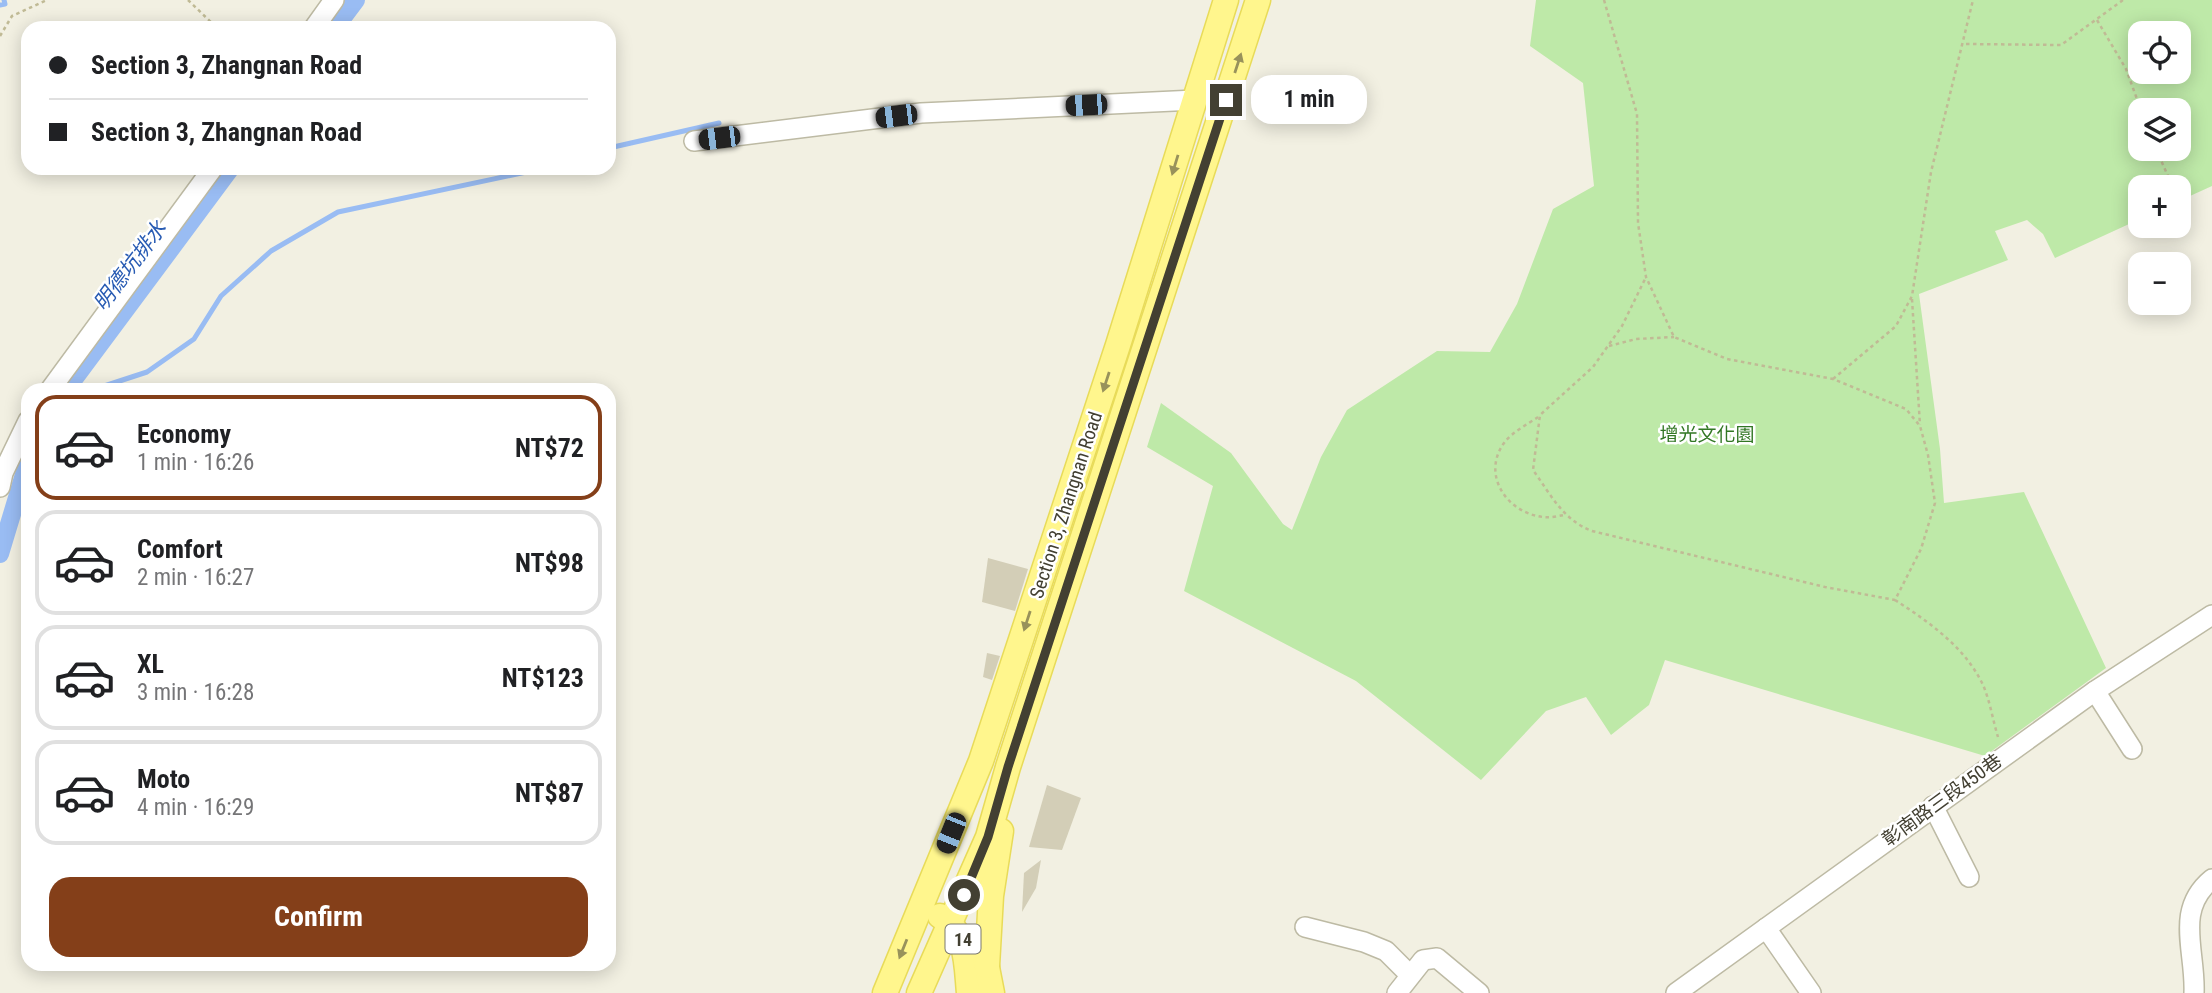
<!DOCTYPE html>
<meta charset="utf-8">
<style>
:root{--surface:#fff;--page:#f2f2f2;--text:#202124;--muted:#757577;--line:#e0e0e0;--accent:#843f19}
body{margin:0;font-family:"Roboto Condensed","Noto Sans TC",sans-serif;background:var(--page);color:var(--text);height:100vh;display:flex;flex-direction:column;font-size:26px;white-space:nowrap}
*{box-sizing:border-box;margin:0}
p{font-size:23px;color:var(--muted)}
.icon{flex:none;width:38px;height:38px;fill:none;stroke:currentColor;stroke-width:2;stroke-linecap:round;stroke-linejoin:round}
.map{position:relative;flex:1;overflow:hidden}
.side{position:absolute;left:21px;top:383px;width:595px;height:588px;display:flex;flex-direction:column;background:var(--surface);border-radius:21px;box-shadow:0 4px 18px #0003}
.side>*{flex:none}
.banner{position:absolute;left:21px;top:21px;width:595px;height:154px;border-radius:21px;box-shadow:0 4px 18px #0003;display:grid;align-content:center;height:154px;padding:0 28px;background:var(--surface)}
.buttons{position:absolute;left:2128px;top:21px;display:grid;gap:14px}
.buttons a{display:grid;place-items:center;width:63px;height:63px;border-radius:14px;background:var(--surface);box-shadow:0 4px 18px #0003;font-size:35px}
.end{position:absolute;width:32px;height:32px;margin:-16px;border:9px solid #434032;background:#fff;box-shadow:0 0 0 4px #fff}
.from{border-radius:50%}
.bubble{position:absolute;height:49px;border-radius:21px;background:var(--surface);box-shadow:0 4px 18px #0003;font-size:23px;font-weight:700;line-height:49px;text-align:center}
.car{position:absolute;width:21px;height:42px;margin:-21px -10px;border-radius:9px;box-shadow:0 0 5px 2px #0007;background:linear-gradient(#222 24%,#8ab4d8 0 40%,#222 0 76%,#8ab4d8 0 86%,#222 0)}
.banner b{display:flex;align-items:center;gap:24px;height:66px;font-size:26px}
.banner b+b{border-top:2px solid var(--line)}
.banner i{width:18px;height:18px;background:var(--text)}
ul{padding:12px 0 0;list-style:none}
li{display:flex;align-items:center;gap:21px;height:105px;margin:0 14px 10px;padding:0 14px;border:4px solid var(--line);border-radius:21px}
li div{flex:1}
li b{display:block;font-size:26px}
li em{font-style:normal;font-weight:700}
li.on{border-color:var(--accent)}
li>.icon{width:63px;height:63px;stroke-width:1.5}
.cta{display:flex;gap:14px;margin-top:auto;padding:14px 28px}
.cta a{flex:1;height:80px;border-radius:21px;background:var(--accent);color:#fff;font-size:28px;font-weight:700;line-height:80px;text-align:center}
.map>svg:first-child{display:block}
</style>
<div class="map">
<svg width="2212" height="993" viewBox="0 0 2212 993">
<rect width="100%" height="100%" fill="#f2f0e2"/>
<!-- green -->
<path fill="#bee9a8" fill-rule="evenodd" d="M1536 0H2212V186L2179 201V187H2140V219L2055 258 2043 234 2027 220 1995 231 2008 260 1919 294 1940 449 1944 503 2024 492 2106 668 1985 756 1665 660 1649 705 1611 735 1586 697 1546 711 1481 780 1356 681 1184 591 1213 486 1147 447 1161 403 1231 453 1283 524 1292 530 1321 457 1347 410 1437 351 1490 352 1517 304 1553 209 1594 186 1583 83 1530 46ZM2140 33H2179V72H2140ZM2140 110H2179V149H2140Z"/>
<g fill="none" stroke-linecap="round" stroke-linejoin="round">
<!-- stream -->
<g stroke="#99bcf3" stroke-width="5">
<path d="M0 5 5 4 4 0"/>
<path d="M609 148 719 123"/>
<path d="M69 385 81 390"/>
<path d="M92 390 147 372 194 339 221 296 271 251 338 212 545 168"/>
</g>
<!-- canal -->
<g stroke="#99bcf3" stroke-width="18">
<path d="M335 28 356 0"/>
<path d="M66 390 231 168"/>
<path d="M0 554 28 461"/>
</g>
</g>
<!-- building -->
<g fill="#d3ceb7">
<path d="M988 558 1028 569 1015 611 982 602Z"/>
<path d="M987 653 1000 656 992 680 983 677Z"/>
<path d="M1047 785 1081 798 1062 850 1029 847Z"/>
<path d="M1041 860 1036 888 1022 912 1024 873Z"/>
</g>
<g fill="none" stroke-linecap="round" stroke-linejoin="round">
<defs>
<g id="minor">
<path d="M314 28 334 0"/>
<path d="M694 141 921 113 1195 100"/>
<path d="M50 390 213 168"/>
<path d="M0 487 3 473 28 421"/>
<path d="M2095 691 2132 749"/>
<path d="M1933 806 1969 877"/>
<path d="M1305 927 1364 942 1386 951 1409 974"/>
<path d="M1766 928 1811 993"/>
<path d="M1397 993 1423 960 1437 958 1479 993"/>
<path d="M1676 993 2095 691 2212 615"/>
<path d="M2194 993C2196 951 2174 910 2212 879"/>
</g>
<g id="major">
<path d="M940 916C968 934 966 962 969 993"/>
<path d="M984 952 992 993"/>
<path d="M987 966 991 896 1001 831"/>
<path d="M885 993 981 761 1118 345 1226 0"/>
<path d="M919 993 988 837 1008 767 1258 0"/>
</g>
</defs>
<!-- minor casing -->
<use href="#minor" stroke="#bdbaa4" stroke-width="22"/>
<!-- major casing -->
<use href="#major" stroke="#e8db59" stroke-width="27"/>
<!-- path -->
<g stroke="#c0ba95" stroke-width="2.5" stroke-dasharray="3.5 3.5" stroke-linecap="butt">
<path d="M188 0 217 28"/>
<path d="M1604 0 1637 114 1638 223 1646 277 1674 337 1727 359 1833 379 1906 409 1920 426 1928 455 1935 503 1921 549 1895 600 1825 587 1592 531C1563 520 1551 495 1533 470L1540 415 1593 367 1622 326 1646 277"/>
<path d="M2097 20 2126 69 2141 110"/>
<path d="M0 36 12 16 47 0"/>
<path d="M1966 44 2061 45 2123 0"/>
<path d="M2156 149 2168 176"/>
<path d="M1912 299 1920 425"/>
<path d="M1609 346 1636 339 1674 337"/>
<path d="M1833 379 1896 326 1912 296 1931 172 1973 0"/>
<path d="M1538 417C1528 424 1512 432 1504 443 1481 475 1507 513 1543 517 1550 518 1558 516 1564 515"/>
<path d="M1895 600C1929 622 1965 647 1983 685 1990 701 1993 721 1998 737"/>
</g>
<!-- minor -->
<use href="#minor" stroke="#fff" stroke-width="19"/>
<!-- major -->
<use href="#major" stroke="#fff68d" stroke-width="24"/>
</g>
<!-- one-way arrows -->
<defs><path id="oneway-solid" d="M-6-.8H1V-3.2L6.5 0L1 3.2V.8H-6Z" transform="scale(1.75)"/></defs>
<g fill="#98925b">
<use href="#oneway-solid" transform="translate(1238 63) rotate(-72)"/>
<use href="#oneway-solid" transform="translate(1175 165) rotate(107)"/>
<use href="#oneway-solid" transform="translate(1106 382) rotate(108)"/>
<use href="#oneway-solid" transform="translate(1027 621) rotate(108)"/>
<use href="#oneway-solid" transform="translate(903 949) rotate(112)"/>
</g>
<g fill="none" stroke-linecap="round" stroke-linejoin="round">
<!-- route -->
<path stroke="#434032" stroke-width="9" d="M964 895 988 837 1008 767 1226 100"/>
</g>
<g text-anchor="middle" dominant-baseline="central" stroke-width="5" stroke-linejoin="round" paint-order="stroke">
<!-- shield labels -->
<rect fill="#fff" stroke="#7b7970" stroke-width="2" x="945.5" y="924.5" width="35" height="29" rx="5"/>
<g font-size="18" font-weight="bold" fill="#434032">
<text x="963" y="939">14</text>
</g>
<!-- park labels -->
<g font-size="19" fill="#327724" stroke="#fff">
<text x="1707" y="434">增光文化園</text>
</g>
<!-- street labels -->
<g font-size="19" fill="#434032" stroke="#fff">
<text transform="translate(1066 505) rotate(-72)">Section 3, Zhangnan Road</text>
<text transform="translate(1942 800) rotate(-36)">彰南路三段450巷</text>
</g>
<!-- water labels -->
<g font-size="21" font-style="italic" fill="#285bb3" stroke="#fff">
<text transform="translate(130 266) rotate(-53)">明德坑排水</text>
</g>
</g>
</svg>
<div class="buttons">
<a><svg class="icon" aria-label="locate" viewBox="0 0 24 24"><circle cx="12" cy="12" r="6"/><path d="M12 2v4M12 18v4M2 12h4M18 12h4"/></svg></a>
<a><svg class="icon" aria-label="layers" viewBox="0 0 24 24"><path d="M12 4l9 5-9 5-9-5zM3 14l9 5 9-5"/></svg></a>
<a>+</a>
<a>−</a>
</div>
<i class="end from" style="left:964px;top:895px"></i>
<i class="end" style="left:1226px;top:100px"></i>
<div class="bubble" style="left:1251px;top:75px;width:116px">1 min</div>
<i class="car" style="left:1086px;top:105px;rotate:267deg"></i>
<i class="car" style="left:896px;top:116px;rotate:263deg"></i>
<i class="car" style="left:719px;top:138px;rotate:263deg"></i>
<i class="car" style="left:951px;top:833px;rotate:202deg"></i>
<div class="banner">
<b><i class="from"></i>Section 3, Zhangnan Road</b>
<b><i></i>Section 3, Zhangnan Road</b>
</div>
<section class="side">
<ul>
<li class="on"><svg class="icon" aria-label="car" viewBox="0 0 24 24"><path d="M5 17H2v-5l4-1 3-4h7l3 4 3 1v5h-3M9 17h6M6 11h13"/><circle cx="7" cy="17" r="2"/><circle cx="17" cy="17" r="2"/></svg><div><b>Economy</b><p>1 min · 16:26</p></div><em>NT$72</em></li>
<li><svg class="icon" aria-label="car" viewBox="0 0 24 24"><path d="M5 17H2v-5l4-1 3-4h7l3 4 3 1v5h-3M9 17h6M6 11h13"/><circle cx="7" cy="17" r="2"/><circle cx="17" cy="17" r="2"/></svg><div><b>Comfort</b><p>2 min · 16:27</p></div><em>NT$98</em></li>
<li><svg class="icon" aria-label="car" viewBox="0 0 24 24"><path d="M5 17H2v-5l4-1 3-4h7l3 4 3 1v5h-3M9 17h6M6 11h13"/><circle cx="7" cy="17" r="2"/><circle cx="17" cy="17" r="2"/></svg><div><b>XL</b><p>3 min · 16:28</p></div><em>NT$123</em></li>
<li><svg class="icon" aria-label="car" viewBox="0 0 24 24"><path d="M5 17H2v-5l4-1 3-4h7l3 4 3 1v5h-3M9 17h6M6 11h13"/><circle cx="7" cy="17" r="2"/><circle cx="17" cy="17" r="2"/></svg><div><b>Moto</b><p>4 min · 16:29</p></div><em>NT$87</em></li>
</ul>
<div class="cta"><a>Confirm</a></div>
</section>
</div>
